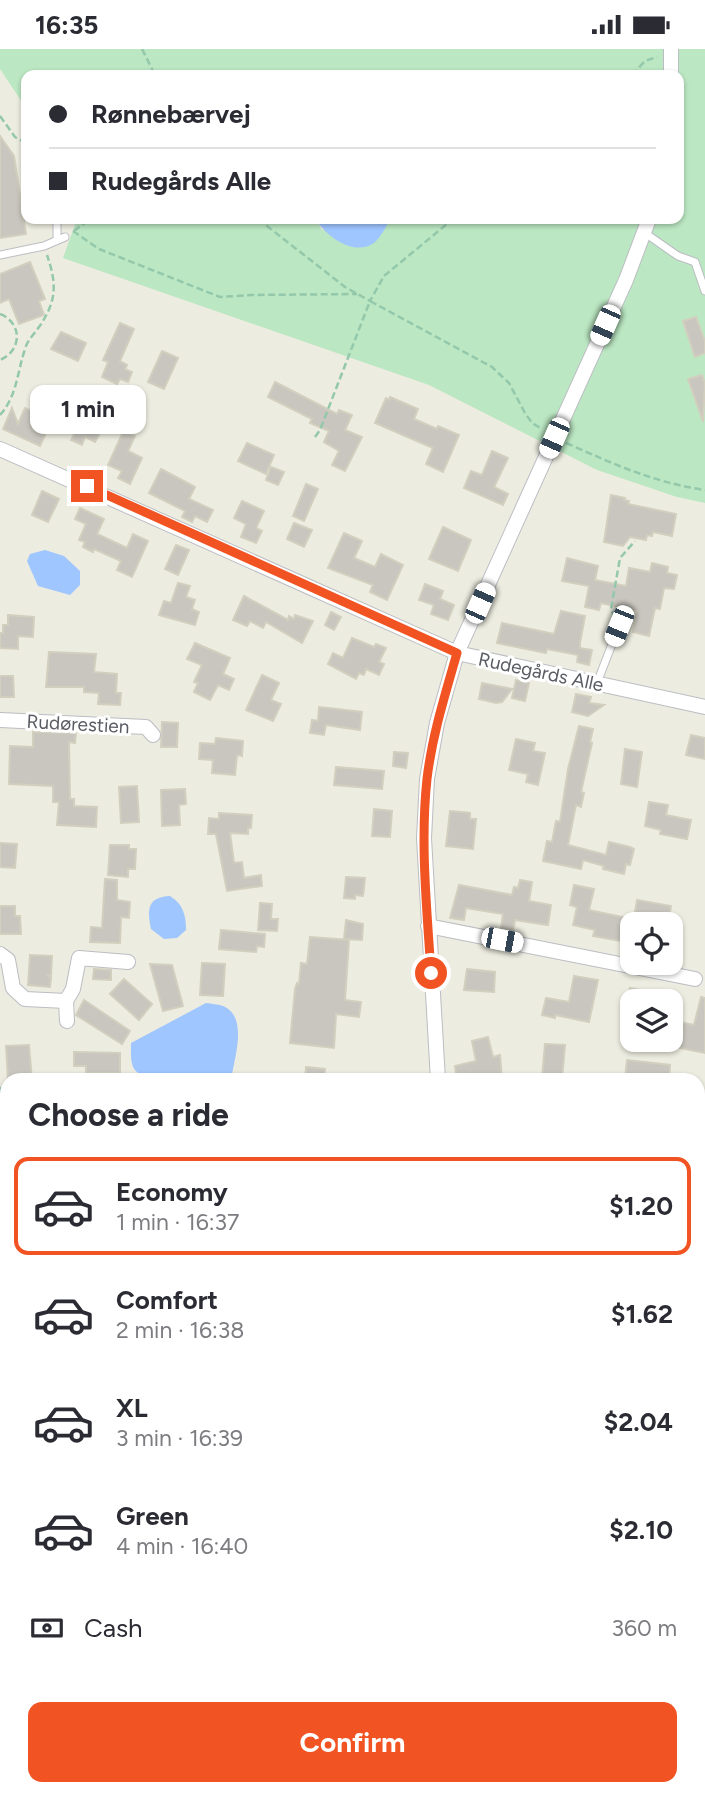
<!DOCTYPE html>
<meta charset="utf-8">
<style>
:root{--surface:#fff;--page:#f2f2f3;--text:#2b2b33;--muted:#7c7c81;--line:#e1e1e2;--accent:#f25322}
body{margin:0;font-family:Figtree,sans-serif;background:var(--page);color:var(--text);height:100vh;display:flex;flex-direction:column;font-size:26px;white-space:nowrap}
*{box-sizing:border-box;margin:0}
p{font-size:23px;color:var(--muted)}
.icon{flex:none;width:38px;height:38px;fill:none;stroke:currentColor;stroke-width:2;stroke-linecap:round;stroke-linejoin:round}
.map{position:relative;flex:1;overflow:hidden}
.side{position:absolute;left:0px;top:1024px;width:705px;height:723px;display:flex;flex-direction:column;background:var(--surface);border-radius:21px 21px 0 0;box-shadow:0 2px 5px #0004}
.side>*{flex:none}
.hud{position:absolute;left:21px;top:21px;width:663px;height:154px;border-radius:14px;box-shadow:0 2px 5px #0004;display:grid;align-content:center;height:154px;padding:0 28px;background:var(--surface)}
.tools{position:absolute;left:620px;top:863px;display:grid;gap:14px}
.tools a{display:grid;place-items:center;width:63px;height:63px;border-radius:14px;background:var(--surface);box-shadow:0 2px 5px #0004;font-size:35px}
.end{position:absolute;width:32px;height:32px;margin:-16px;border:9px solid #f25322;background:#fff;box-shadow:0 0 0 4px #fff}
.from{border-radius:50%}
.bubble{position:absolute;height:49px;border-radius:14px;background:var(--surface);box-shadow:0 2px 5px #0004;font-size:23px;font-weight:700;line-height:49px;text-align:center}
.car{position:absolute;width:21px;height:42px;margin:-21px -10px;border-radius:9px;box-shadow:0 0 5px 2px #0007;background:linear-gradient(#fff 24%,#345 0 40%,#fff 0 76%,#345 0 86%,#fff 0)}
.hud b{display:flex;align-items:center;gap:24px;height:66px;font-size:26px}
.hud b+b{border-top:2px solid var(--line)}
.hud i{width:18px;height:18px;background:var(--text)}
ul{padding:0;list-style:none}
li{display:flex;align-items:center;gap:21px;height:98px;margin:0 14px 10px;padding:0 14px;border:4px solid transparent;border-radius:14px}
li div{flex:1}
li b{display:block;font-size:26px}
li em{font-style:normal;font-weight:700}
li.selected{border-color:var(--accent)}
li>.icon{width:63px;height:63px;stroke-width:1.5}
h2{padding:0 28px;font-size:32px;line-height:84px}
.pay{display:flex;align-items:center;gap:18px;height:77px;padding:0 28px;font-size:26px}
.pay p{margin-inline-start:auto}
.button{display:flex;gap:14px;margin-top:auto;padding:14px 28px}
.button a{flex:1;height:80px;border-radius:14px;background:var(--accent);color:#fff;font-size:28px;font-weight:700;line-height:80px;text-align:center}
.status{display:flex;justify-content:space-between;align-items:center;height:49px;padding:0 35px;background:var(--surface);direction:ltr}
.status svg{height:19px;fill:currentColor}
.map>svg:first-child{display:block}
</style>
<div class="status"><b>16:35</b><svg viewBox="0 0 49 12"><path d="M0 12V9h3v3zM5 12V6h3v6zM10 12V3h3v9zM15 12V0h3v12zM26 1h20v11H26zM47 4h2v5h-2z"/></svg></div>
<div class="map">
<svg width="705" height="1746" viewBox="0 0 705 1746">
<rect width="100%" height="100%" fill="#edece0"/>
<!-- green -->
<g fill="#bbe7c2">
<path d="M0 0H705V454L677 448 597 421 429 336 63 209 77 170H316L322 181 390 172V170H679V26H26V59L0 20Z"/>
<path d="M705 1144V1321L700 1322 698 1320V1171Z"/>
<path d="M0 1401 3 1404 7 1446V1740H37L38 1746H0Z"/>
<path d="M514 1740H596V1746H510Z"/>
</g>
<!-- water -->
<g fill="#9fc6ff">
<path d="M316 170H390C387 177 380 189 374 194 354 208 325 187 316 170Z"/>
<path d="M45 501 64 507 80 522V536L70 546 38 537 27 512 30 505Z"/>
<path d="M170 847C183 855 186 866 186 881L177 889 164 890 151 880C147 861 147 848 170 847Z"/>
<path d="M206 954C211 955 218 955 223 957 249 968 234 1010 231 1031 210 1031 148 1037 135 1021 130 1015 131 1002 131 994Z"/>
</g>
<!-- building -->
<g fill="#c8c6be" stroke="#d2cfbf" stroke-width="2">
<path d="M0 87 14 107 26 185 0 189Z"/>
<path d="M30 213 45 250 39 252 44 266 19 275 9 250 0 254V225Z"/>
<path d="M696 268 705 292V304L695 308 683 272Z"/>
<path d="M120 274 134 280 120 312 127 316 125 320 132 323 128 333 120 330 117 335 102 328 108 313 103 311Z"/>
<path d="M61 283 86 294 78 312 51 300Z"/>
<path d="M162 302 178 309 164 340 148 333Z"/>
<path d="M702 326 705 335 703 373 688 330Z"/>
<path d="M275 333 337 365 339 361 352 366 345 381 362 388 345 422 332 416 339 402 324 393 329 382 310 374 312 370 268 348Z"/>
<path d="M91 340 104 346 90 376 101 382 95 393 85 388 82 396 71 391 80 375 75 373Z"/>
<path d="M390 348 418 360 414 370 437 380 438 377 459 386 443 423 426 415 433 399 375 374 386 349 389 351Z"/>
<path d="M12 359 18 375 25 359 52 371 40 397 3 380Z"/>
<path d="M124 381 135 387 128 402 142 409 130 435 118 429 122 422 108 416Z"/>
<path d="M247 394 274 406 266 425 238 412Z"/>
<path d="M492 402 508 409 494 438 508 445 503 456 464 439 471 422 482 426Z"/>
<path d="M271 418 284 423 278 436 266 431Z"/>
<path d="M161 420 195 438 189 450 213 461 207 473 195 467 192 473 182 468 185 462 149 444Z"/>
<path d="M306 435 318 440 304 472 293 467Z"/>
<path d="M42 442 59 450 48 473 32 466Z"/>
<path d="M611 446 625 449 624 451 629 452 628 455 676 465 672 487 653 483 652 487 647 486 646 491 630 488 623 497 604 493Z"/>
<path d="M242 452 264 462 256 479 262 482 256 494 241 488 246 475 234 469Z"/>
<path d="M80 459 104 470 97 485 127 499 133 485 148 492 132 528 117 521 121 512 94 500 93 503 83 498 85 493 79 491 86 475 75 470Z"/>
<path d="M294 474 312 481 304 498 287 490Z"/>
<path d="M443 478 471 491 458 522 429 510Z"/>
<path d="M344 484 362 492 354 509 375 518 381 505 403 516 387 551 370 543 373 536 328 519Z"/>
<path d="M176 496 189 501 178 526 165 520Z"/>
<path d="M567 509 598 517 595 531 626 537 629 519 650 523 652 514 668 518 667 524 677 526 674 540 664 539 660 560 655 559 649 587 633 583 637 562 601 554 599 561 585 558 589 537 562 532Z"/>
<path d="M178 534 190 537 186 548 195 551 192 560 199 563 195 576 159 566 164 552 171 554Z"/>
<path d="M425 535 443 542 440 550 454 556 448 571 431 565 434 556 419 551Z"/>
<path d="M244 547 288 571 289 567 294 570 295 566 313 572 302 594 266 573 263 579 250 572 247 577 233 571Z"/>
<path d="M561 562 585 567 580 594V599L592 601 589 616 577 613 578 606 547 600 546 604 497 594 502 574 554 585Z"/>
<path d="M331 563 341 568 334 581 325 576Z"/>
<path d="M8 566 34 568 33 588 18 587V600L0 599V584H3V576H8Z"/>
<path d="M352 589 374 598 376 595 386 599 379 613 384 615 379 626 366 620 364 626 359 624 356 630 328 615 333 604 343 609Z"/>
<path d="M195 594 230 609 223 625 234 630 229 641 218 636 210 651 194 643 198 634 194 633 202 616 187 610Z"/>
<path d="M49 603 96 605 94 623 117 625 116 644H121L120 656 98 655 99 644 84 643V638H46Z"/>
<path d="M262 626 279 634 271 651 281 655 273 672 246 661Z"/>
<path d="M0 627H13L14 648H0Z"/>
<path d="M516 631 529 634 525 652 512 649Z"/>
<path d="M482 634 512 640 502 653 496 654 479 650Z"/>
<path d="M576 645 591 648 589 654 604 656 588 667 572 663Z"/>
<path d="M319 658 362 663 360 681 326 676 324 686 310 684 312 671 318 672Z"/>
<path d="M162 673 178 674 177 698H161Z"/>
<path d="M579 677 593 680 590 693 592 694 581 743 584 744 581 758 576 756 568 796 606 806 609 793 630 798 634 800 630 816 626 815 624 825 603 820 604 817 583 811 581 820 543 812 547 792 552 793 556 772 560 773 568 720Z"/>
<path d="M33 683 76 684 75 694 69 693 70 750H74V757L97 758 96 778 57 776 59 753H53V737L9 735 10 697 33 698Z"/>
<path d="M691 686 705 689V710L686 706Z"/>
<path d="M216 689 243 692 242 707 237 706 235 726 212 724 213 711 199 710 200 694 215 695Z"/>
<path d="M516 690 535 694 533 702 545 704 538 736 526 733 528 725 509 721Z"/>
<path d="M625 700 642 703 637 738 621 735Z"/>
<path d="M394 703 408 704 406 719 393 717Z"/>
<path d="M336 718 384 722 382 740 334 736Z"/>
<path d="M137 737 139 773 121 774 119 738Z"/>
<path d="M185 740 186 755 179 756 180 776 162 777 161 741Z"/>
<path d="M649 753 668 756 666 766 691 771 687 790 660 785 661 781 645 777Z"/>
<path d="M374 760 392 762 390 788 372 787Z"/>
<path d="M450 762 470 764V770H476L473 800 446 797Z"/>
<path d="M219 764 252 766 251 779H248V785L230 784 234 814 242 813 244 829 261 826 262 837 227 842 216 785H208L209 769 219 770Z"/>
<path d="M0 794 17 795 15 819 0 818Z"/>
<path d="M110 796H129V800H136L135 820H128V828L108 826Z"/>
<path d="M346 828 365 829 363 847 355 846V850L344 849Z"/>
<path d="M105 830 117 831V851L130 853 129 869 121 868 120 894 90 893 91 878 102 879Z"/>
<path d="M520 831 532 833 529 852 551 856 548 876 515 871 513 882 501 880 503 865 466 859 464 871 450 869 459 836 512 846 514 838 518 839Z"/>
<path d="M574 836 594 840 589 861 632 870V894L593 887 595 881 573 876 577 858 570 856Z"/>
<path d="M637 851 671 857 668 875H633Z"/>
<path d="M260 854 272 855 271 870H278L277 882 258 881Z"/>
<path d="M0 857H15V867H20L21 885H0Z"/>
<path d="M346 871 363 875 362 891 344 890Z"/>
<path d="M221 881 265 885 264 898 257 897 256 903 219 900Z"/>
<path d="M310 888 349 891 345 951 361 953 359 968 336 965 334 999 290 994 295 940 297 934 299 935 301 914 307 915Z"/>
<path d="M30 906 52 907 51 927 47 926 51 929 50 938 28 936Z"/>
<path d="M202 914 225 915 223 947 200 946Z"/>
<path d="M150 915 172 916 183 957 163 962Z"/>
<path d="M94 920 111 921V931L93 930Z"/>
<path d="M467 920 495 923 494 943 464 941Z"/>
<path d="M574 927 598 931 589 973 555 966V969L542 966 546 949 569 953Z"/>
<path d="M124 930 152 955 139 971 110 945Z"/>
<path d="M630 939 645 942 643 952 628 950Z"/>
<path d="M701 948 705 949V1004L670 997V971L694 976Z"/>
<path d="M84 951 130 982 122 995 76 966Z"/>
<path d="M488 988 493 1008 500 1006 502 1030 456 1026 455 1017 476 1012 472 992Z"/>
<path d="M545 995 565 996 562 1030 542 1028Z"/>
<path d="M29 996 32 1031H8L6 997Z"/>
<path d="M74 1003 120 1004V1024H86V1017H74Z"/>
<path d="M627 1011 670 1016 669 1031H625Z"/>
<path d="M306 1018 325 1020 324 1031H305Z"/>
</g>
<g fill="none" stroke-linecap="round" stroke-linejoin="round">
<defs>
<g id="lane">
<path d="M645 184 678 207 695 213 705 242"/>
<path d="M57 191V170"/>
<path d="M0 206 44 197 65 188"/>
<path d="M597 634 619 577"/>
<path d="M256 1740 257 1746"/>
<path d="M433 1746 440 1744 444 1746"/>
</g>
<g id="street">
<path d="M671 0V26"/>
<path d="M0 400 457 604 705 658"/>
<path d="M0 671 146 678 153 686"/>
<path d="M428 877 695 930"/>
<path d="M0 905 8 911 13 939 25 950 66 952"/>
<path d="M67 972 66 952 73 940 79 909 128 913"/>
<path d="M438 1031 424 789 427 730 437 674 457 604 626 231 649 170"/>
</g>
<g id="secondary">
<path d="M0 1192 7 1254"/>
<path d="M698 1371 705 1375"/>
<path d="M62 1740V1746"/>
</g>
</defs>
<!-- lane casing -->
<use href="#lane" stroke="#bbbdc3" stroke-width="9"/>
<!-- street casing -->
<use href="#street" stroke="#bbbdc3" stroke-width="16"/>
<!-- secondary casing -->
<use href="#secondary" stroke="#bbbec5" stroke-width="21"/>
<!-- path -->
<g stroke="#94c8ab" stroke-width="2.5" stroke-dasharray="7 3.5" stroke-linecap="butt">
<path d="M142 0 155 26"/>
<path d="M632 26 645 12 657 8"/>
<path d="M0 67 15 88 26 94"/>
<path d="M258 170 345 238 370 252 384 227 447 175 461 170"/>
<path d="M624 170 632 176"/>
<path d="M73 182 99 200 220 248 251 246 357 245"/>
<path d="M74 182 90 170"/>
<path d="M0 265C23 274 22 302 0 311"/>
<path d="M0 366C17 347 17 324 25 300 27 292 34 285 39 278 57 252 57 235 47 206"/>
<path d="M315 388 320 381 370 252 492 318 509 334 525 364 532 374 542 380"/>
<path d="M566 394C614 415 652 433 705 441"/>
<path d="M615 569 611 560 620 509 635 492"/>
<path d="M0 1038 7 1095"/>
<path d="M0 1283 7 1280"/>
<path d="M698 1299 705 1254"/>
<path d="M0 1314 7 1373"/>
<path d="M0 1590 7 1585"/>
<path d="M698 1692 705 1693"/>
<path d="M586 1740 589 1746"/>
<path d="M405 1746 407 1740"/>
</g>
<!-- lane -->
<use href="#lane" stroke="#fff" stroke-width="7"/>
<!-- street -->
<use href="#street" stroke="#fff" stroke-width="14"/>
<!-- secondary -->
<use href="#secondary" stroke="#fff" stroke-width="19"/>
</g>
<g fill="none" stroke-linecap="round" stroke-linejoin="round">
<!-- route -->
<path stroke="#f25322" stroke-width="9" d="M87 437 457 604C445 646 432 687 427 730 420 794 427 860 431 924"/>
</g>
<g text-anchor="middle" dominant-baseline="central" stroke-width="6" stroke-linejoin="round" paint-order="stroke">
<!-- street labels -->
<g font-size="19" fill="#595c63" stroke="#fff">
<text transform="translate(541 623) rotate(12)">Rudegårds Alle</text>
<text transform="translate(78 675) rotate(3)">Rudørestien</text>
</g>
</g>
</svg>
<div class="tools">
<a><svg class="icon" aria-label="locate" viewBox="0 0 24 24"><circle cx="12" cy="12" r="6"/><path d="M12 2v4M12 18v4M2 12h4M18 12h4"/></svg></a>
<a><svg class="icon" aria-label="layers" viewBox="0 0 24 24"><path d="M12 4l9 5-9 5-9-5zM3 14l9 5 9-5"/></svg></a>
</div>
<i class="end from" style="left:431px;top:924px"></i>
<i class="end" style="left:87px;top:437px"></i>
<div class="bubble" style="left:30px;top:336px;width:116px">1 min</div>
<i class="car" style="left:605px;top:276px;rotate:204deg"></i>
<i class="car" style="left:554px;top:389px;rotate:204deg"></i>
<i class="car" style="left:480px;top:554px;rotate:24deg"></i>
<i class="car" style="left:619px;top:577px;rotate:202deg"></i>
<i class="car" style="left:502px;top:891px;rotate:101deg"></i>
<div class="hud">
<b><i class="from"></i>Rønnebærvej</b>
<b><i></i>Rudegårds Alle</b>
</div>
<section class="side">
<h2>Choose a ride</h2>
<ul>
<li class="selected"><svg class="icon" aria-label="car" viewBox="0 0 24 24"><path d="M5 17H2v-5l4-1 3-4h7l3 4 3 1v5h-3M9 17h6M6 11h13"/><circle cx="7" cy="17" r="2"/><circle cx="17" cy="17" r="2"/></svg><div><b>Economy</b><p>1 min · 16:37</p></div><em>$1.20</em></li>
<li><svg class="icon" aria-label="car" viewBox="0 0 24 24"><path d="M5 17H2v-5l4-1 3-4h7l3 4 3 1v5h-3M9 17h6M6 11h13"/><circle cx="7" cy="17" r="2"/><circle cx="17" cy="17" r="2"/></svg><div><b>Comfort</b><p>2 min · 16:38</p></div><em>$1.62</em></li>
<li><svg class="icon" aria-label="car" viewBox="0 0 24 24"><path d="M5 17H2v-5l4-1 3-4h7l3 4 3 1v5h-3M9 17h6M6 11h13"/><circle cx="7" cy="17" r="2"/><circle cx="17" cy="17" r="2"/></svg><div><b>XL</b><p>3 min · 16:39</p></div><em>$2.04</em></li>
<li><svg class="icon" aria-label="car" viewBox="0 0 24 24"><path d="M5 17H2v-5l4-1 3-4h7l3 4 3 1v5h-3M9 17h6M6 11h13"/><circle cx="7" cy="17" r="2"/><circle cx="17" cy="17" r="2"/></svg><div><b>Green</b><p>4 min · 16:40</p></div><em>$2.10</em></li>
</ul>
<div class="pay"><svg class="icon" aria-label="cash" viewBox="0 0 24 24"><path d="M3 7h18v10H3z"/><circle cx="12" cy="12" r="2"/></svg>Cash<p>360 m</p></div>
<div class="button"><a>Confirm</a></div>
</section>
</div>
